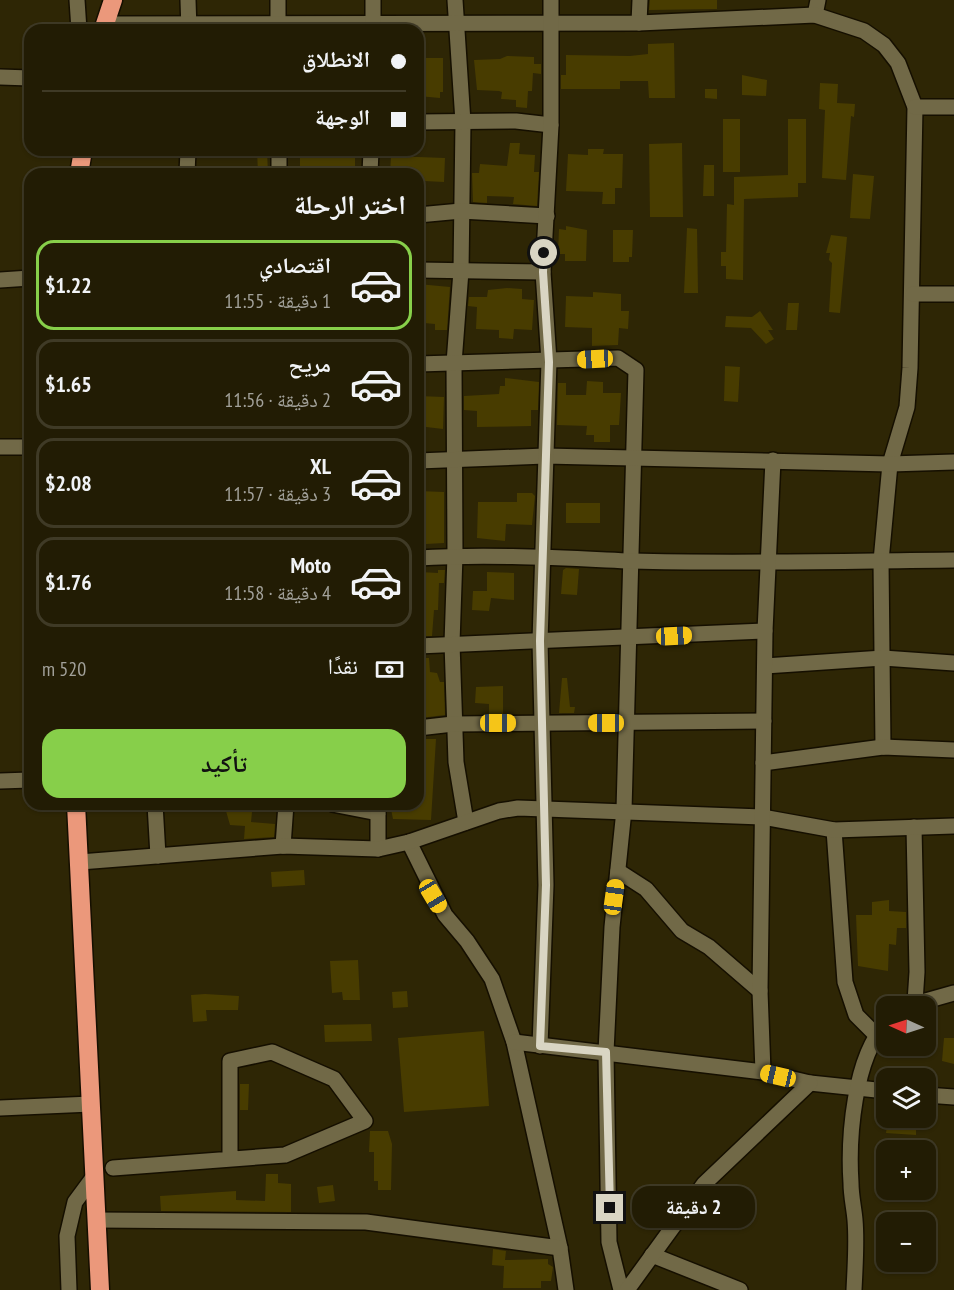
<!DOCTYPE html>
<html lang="ar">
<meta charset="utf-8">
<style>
:root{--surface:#221c04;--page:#2a250e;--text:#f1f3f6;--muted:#a2a19a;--line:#3f3a26;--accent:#87cf4a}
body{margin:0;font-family:"PT Sans Narrow","Noto Naskh Arabic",sans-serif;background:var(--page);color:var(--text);direction:rtl;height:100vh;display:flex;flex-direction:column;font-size:22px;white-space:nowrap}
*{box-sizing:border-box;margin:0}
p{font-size:20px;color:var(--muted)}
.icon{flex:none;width:33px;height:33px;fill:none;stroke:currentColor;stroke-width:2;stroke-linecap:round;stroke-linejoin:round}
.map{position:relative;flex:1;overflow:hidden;direction:ltr}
.drawer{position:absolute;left:24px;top:168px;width:400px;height:642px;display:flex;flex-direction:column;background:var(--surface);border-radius:18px;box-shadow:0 2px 4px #0004,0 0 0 2px var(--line);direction:rtl}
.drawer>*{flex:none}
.banner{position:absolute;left:24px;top:24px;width:400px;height:132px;border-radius:18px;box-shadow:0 2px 4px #0004,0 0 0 2px var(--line);direction:rtl;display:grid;align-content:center;height:132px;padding:0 18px;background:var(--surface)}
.needle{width:39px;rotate:273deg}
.buttons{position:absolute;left:876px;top:996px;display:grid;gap:12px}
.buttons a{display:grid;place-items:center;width:60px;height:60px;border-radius:12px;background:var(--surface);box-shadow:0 2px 4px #0004,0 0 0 2px var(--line);font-size:30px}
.end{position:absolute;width:27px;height:27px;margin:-14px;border:8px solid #d9d5c3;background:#111;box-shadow:0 0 0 3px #111}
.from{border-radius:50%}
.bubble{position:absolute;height:42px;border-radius:18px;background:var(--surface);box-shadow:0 2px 4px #0004,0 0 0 2px var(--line);font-size:20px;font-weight:800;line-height:42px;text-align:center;direction:rtl}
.car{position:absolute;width:18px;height:36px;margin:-18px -9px;border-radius:8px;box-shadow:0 0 4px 2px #0007;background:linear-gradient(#f5c518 24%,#345 0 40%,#f5c518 0 76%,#345 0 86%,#f5c518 0)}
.banner b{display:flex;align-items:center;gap:21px;height:57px;font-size:22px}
.banner b+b{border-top:2px solid var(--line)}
.banner i{width:15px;height:15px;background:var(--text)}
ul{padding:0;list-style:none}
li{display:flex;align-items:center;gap:18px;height:90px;margin:0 12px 9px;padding:0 6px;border:3px solid var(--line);border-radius:18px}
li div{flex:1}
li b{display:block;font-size:22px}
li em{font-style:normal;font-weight:800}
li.selected{border-color:var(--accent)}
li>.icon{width:54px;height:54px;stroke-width:1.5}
h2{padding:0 18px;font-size:27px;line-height:72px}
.pay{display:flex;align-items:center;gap:15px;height:66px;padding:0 18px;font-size:22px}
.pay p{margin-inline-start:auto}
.primary-button{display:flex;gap:12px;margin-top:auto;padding:12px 18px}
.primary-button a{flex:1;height:69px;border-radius:18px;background:var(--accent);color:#111;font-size:24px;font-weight:800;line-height:69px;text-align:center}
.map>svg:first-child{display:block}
</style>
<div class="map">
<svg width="954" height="1290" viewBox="0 0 954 1290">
<rect width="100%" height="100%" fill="#2e2605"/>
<!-- building -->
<g fill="#483c00">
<path d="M650 0H717V9L649 10Z"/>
<path d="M674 43 675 98H649L648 81H620V89H561V75H566V55L630 56 648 54V44Z"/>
<path d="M507 56 534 57V64H541V74L533 73 532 91H528L527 108 516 107V100L501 99 502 92 499 91 477 90 474 60 500 59Z"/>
<path d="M418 58H443V92H440V98L418 96Z"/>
<path d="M742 75 767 80 766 96 742 95Z"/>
<path d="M820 83 838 84 837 103 855 104 854 117 851 116 846 180 822 178 825 110 819 109Z"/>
<path d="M705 89H717V99L705 98Z"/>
<rect x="723" y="119" width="17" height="53"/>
<path d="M788 119H806V183H798V197L744 199 743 280 726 279V266H721V252H726L727 204 734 205V177L788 175Z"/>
<path d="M510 143H520L519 154 535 155 534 172H539L537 206 513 204 514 197 487 196V203L473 202 472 173H479L480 164 507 166Z"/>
<path d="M682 143 683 217H650L649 144Z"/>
<path d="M588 149H604L603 154H623L622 188H615V204H602L603 192 566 191 568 154 588 155Z"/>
<path d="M257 150H267L268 174H258Z"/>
<rect x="300" y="156" width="55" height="18"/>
<path d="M391 156 445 158 444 182 424 181V178H418V174H390Z"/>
<path d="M704 165H714V196H703Z"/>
<path d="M853 174 874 176 870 219 850 218Z"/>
<path d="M566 226 587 230 586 261H565V254H558L559 229 566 230Z"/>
<path d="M687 228 697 229 698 293H684Z"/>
<path d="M613 230H633L632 257H629V262H613Z"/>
<path d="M831 235 847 237 840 313 829 312 832 263 829 260 830 253H826Z"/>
<path d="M418 284 450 287 447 330H435V324L424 323 423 319H418Z"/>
<path d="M507 288 522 289V299L534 300 532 330 514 329 513 339 499 338V330L476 329 477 307 468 306 469 297H487L488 290Z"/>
<path d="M593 292 621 294V311H629L628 329 619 328 618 345 592 346V328L565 327 566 296 593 297Z"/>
<path d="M788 303H799L797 330H786Z"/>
<path d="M760 311 773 330H768L774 339 766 344 751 328 725 327 726 316 752 317Z"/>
<path d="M725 366 740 367 738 402 724 401Z"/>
<path d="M505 378 539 382 538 410H531V426L477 427V411L464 410V396L499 394 500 386H505Z"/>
<path d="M587 381 603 382V393H621L619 425H610V442H594V435H586L587 426 557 425 558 383H566V395H586Z"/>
<path d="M418 396 444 397 443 429 418 426Z"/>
<path d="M418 491 444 492V543L426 544V531H418Z"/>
<path d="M517 493H532L535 496 532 525 506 524 505 541 477 538 478 502H517Z"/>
<rect x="566" y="503" width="34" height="20"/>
<path d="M566 568 579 569 577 595 561 594 563 570Z"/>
<path d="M438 570H445L444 583H439L438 610H434L432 636H419L420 572 438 573Z"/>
<path d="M487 572 514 573V600L491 598 489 611 472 610 473 591H487Z"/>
<path d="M418 658H429L430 672 437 673 440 682H444L445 715 420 718Z"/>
<path d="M562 678H567L570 707H575L574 713H559Z"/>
<path d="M503 686V714H489V704L475 703 476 687Z"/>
<path d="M418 739H436L431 820 393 819 390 804H418Z"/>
<path d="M226 811 252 812 251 822 275 824 274 837 244 839 245 826 230 825Z"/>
<path d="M304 870 305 885 272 887 271 872Z"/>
<path d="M889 900V911L906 912V928H897L896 945 889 944 888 971 858 966 856 915H872V902Z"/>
<path d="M358 960 360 1000H343L342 992 332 993 330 961Z"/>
<path d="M407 991 408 1007 393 1008 392 992Z"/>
<path d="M205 994 239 996 238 1010H206L207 1021 193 1022 191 995Z"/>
<path d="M371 1024 372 1041 325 1042 324 1025Z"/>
<path d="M484 1031 489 1106 404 1112 398 1038Z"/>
<path d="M944 1038H954V1064L942 1061Z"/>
<path d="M240 1084H249L248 1110H240Z"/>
<path d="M887 1125H916V1135L886 1133Z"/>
<path d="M370 1131H388L392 1144 391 1190H378V1181H374V1152H369Z"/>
<path d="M266 1174H278V1183L291 1184V1212L161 1211 160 1196 236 1191V1200L265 1201Z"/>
<path d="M333 1185 335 1201 319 1203 317 1187Z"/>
<path d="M493 1249 506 1251 505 1260 548 1259V1264L553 1267 551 1281H541V1288H503L504 1266 492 1265Z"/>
</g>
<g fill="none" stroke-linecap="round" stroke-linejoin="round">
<defs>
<g id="minor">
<path d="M77 0 79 30"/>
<path d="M188 0 189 30"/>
<path d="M278 0V30"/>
<path d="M455 0 463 122 461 271 454 363 455 555 452 643 456 762 466 822"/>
<path d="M815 15 818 0"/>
<path d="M639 23 640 0"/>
<path d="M105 24 639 23 815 15 864 31 884 45 898 63 915 107 910 368 907 407 890 464 881 561 883 747"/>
<path d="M373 30V0"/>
<path d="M0 77 30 78"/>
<path d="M915 107H954"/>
<path d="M418 122 516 121 551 125"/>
<path d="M279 150V174"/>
<path d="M187 174 188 150"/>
<path d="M370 174 371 150"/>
<path d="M418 215 461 211 547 216"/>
<path d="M418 270 543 272"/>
<path d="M0 280 30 278"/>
<path d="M913 294H954"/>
<path d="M418 364 618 358 636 370 624 810 612 927 606 1052 609 1242 621 1290"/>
<path d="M0 447H30"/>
<path d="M418 461 545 456 890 464 954 462"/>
<path d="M418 558C490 554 560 558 632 561 739 564 847 561 954 560"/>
<path d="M418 646 765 631"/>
<path d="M765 666 883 658 954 663"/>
<path d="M418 728 453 724 764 721"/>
<path d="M763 763 883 747 954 750"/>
<path d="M0 781 30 780"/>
<path d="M155 804 158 856"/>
<path d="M332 804 378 813"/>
<path d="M378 804V849"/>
<path d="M914 827 917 972 915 1002"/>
<path d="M834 830 845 982 856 1015 876 1035"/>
<path d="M409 842 445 915 467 941 492 979 514 1042 560 1248 566 1290"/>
<path d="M283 846 286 804"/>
<path d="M80 862 283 846 378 849 409 842 499 811 518 808 762 817 834 830 954 826"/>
<path d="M618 871 646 889 682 931 709 947 760 991"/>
<path d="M908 1006 954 993"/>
<path d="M514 1042 763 1072 810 1083 886 1091"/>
<path d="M540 1046 546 885 540 641 549 361 543 272 551 125V0"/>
<path d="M763 1072 760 991 765 631 773 460"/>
<path d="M926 1095 954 1097"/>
<path d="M0 1108 91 1104"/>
<path d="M113 1168 285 1155 365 1121 334 1079 272 1052 230 1061V1159"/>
<path d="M96 1220 366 1222 560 1248"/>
<path d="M652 1255 740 1290"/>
<path d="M69 1290 67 1236 75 1202 95 1175"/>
<path d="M627 1290 704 1184 810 1083"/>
<path d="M854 1290C855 1267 857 1243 855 1220 854 1208 851 1196 851 1183 848 1138 854 1057 886 1024"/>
</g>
<g id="highway">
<path d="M103 30 113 0"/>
<path d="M79 174 83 150"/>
<path d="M76 804 100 1290"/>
</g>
</defs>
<!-- minor casing -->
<use href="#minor" stroke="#150f00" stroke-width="18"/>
<!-- highway casing -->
<use href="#highway" stroke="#150f00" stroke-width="21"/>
<!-- minor -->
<use href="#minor" stroke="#716947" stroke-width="15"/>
<!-- highway -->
<use href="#highway" stroke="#eb987b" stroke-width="18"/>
</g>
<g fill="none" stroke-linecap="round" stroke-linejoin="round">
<!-- route -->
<path stroke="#d9d5c3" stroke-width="8" d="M544 253 543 272 549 362 540 641 546 885 540 1046 606 1052 610 1208"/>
</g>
</svg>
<div class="buttons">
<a><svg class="needle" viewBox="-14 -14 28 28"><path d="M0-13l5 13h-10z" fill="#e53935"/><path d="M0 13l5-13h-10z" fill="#a2a19a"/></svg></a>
<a><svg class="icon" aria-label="layers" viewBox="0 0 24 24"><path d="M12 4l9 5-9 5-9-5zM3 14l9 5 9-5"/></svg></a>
<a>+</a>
<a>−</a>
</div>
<i class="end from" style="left:544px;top:253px"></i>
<i class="end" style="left:610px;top:1208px"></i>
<div class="bubble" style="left:632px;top:1186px;width:123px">2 دقيقة</div>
<i class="car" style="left:595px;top:359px;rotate:267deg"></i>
<i class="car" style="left:674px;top:636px;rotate:87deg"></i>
<i class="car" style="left:498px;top:723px;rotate:90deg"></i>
<i class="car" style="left:606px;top:723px;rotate:270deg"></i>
<i class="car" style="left:433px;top:896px;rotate:149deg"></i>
<i class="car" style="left:614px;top:897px;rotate:8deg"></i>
<i class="car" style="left:778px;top:1076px;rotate:283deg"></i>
<div class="banner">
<b><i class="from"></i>الانطلاق</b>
<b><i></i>الوجهة</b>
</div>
<section class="drawer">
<h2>اختر الرحلة</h2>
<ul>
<li class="selected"><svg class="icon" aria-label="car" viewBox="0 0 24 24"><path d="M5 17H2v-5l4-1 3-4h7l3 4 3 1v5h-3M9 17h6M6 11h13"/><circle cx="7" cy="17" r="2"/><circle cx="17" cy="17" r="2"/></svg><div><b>اقتصادي</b><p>1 دقيقة · 11:55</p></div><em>$1.22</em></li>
<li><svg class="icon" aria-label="car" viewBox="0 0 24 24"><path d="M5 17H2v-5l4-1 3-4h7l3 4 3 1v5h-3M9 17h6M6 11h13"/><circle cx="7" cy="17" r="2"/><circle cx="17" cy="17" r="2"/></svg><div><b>مريح</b><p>2 دقيقة · 11:56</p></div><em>$1.65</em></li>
<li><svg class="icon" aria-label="car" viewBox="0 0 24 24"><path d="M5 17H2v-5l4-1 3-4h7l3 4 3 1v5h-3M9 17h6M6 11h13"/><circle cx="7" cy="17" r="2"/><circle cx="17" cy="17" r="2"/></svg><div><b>XL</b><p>3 دقيقة · 11:57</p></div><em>$2.08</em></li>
<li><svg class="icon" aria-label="car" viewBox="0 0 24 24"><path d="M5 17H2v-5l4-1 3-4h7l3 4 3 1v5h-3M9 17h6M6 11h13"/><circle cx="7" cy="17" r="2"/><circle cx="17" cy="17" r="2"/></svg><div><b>Moto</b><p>4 دقيقة · 11:58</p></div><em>$1.76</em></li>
</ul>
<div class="pay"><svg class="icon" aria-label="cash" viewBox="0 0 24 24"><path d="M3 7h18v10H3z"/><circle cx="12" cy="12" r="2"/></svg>نقدًا<p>520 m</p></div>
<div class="primary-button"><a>تأكيد</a></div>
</section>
</div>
